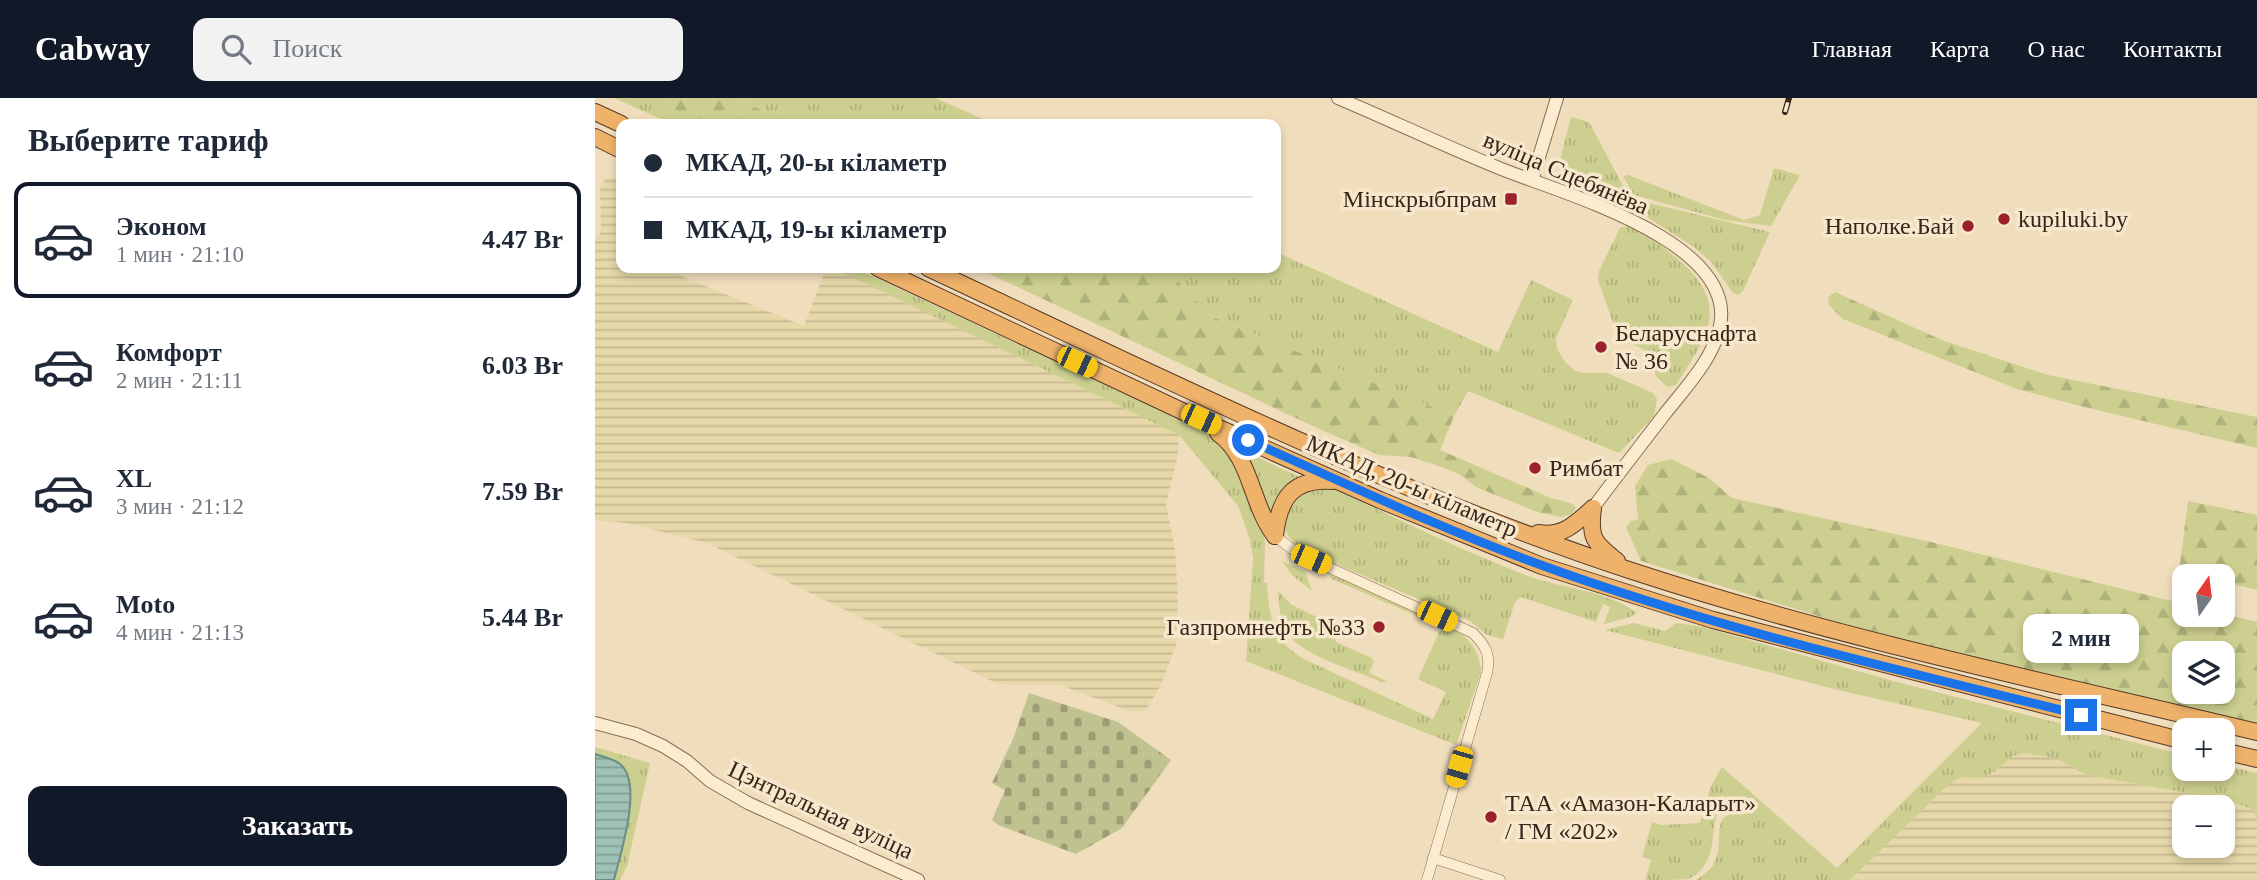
<!DOCTYPE html>
<html lang="ru">
<meta charset="utf-8">
<style>
:root{--surface:#fff;--page:#f2f2f3;--text:#1f2937;--muted:#747a83;--line:#e0e1e3;--accent:#111827}
body{margin:0;font-family:Georgia,serif;background:var(--page);color:var(--text);height:100vh;display:flex;flex-direction:column;font-size:26px;white-space:nowrap}
*{box-sizing:border-box;margin:0}
p{font-size:23px;color:var(--muted)}
.icon{flex:none;width:38px;height:38px;fill:none;stroke:currentColor;stroke-width:2;stroke-linecap:round;stroke-linejoin:round}
.map{position:relative;flex:1;overflow:hidden}
.drawer{display:flex;flex-direction:column;background:var(--surface);width:595px}
.drawer>*{flex:none}
.top-card{position:absolute;left:21px;top:21px;width:665px;height:154px;border-radius:14px;box-shadow:0 4px 10px #0003;display:grid;align-content:center;height:154px;padding:0 28px;background:var(--surface)}
.needle{width:46px;rotate:14deg}
.buttons{position:absolute;left:1577px;top:466px;display:grid;gap:14px}
.buttons a{display:grid;place-items:center;width:63px;height:63px;border-radius:14px;background:var(--surface);box-shadow:0 4px 10px #0003;font-size:35px}
.end{position:absolute;width:32px;height:32px;margin:-16px;border:9px solid #1a73e8;background:#fff;box-shadow:0 0 0 4px #fff}
.from{border-radius:50%}
.bubble{position:absolute;height:49px;border-radius:14px;background:var(--surface);box-shadow:0 4px 10px #0003;font-size:23px;font-weight:800;line-height:49px;text-align:center}
.car{position:absolute;width:21px;height:42px;margin:-21px -10px;border-radius:9px;box-shadow:0 0 5px 2px #0007;background:linear-gradient(#f5c518 24%,#345 0 40%,#f5c518 0 76%,#345 0 86%,#f5c518 0)}
.top-card b{display:flex;align-items:center;gap:24px;height:66px;font-size:26px}
.top-card b+b{border-top:2px solid var(--line)}
.top-card i{width:18px;height:18px;background:var(--text)}
ul{padding:0;list-style:none}
li{display:flex;align-items:center;gap:21px;height:116px;margin:0 14px 10px;padding:0 14px;border:4px solid transparent;border-radius:14px}
li div{flex:1}
li b{display:block;font-size:26px}
li em{font-style:normal;font-weight:800}
li.active{border-color:var(--accent)}
li>.icon{width:63px;height:63px;stroke-width:1.5}
h2{padding:0 28px;font-size:32px;line-height:84px}
.primary-button{display:flex;gap:14px;margin-top:auto;padding:14px 28px}
.primary-button a{flex:1;height:80px;border-radius:14px;background:var(--accent);color:#fff;font-size:28px;font-weight:800;line-height:80px;text-align:center}
header{display:flex;align-items:center;gap:42px;box-sizing:border-box;height:98px;padding:0 35px;background:var(--accent);color:#fff}
header strong{font-size:33px}
nav{display:flex;gap:38px;margin-inline-start:auto;font-size:24px}
.search{width:490px;height:63px;background:var(--page);display:flex;align-items:center;gap:18px;box-sizing:border-box;padding:0 24px;border-radius:14px;color:var(--muted);font-size:26px}
main{display:flex;flex:1;min-height:0}
.map>svg:first-child{display:block}
</style>
<header>
<strong>Cabway</strong>
<div class="search"><svg class="icon" aria-label="search" viewBox="0 0 24 24"><circle cx="10" cy="10" r="6"/><path d="M15 15l6 6"/></svg>Поиск</div>
<nav><a>Главная</a><a>Карта</a><a>О нас</a><a>Контакты</a></nav>
</header>
<main>
<section class="drawer">
<h2>Выберите тариф</h2>
<ul>
<li class="active"><svg class="icon" aria-label="car" viewBox="0 0 24 24"><path d="M5 17H2v-5l4-1 3-4h7l3 4 3 1v5h-3M9 17h6M6 11h13"/><circle cx="7" cy="17" r="2"/><circle cx="17" cy="17" r="2"/></svg><div><b>Эконом</b><p>1 мин · 21:10</p></div><em>4.47 Br</em></li>
<li><svg class="icon" aria-label="car" viewBox="0 0 24 24"><path d="M5 17H2v-5l4-1 3-4h7l3 4 3 1v5h-3M9 17h6M6 11h13"/><circle cx="7" cy="17" r="2"/><circle cx="17" cy="17" r="2"/></svg><div><b>Комфорт</b><p>2 мин · 21:11</p></div><em>6.03 Br</em></li>
<li><svg class="icon" aria-label="car" viewBox="0 0 24 24"><path d="M5 17H2v-5l4-1 3-4h7l3 4 3 1v5h-3M9 17h6M6 11h13"/><circle cx="7" cy="17" r="2"/><circle cx="17" cy="17" r="2"/></svg><div><b>XL</b><p>3 мин · 21:12</p></div><em>7.59 Br</em></li>
<li><svg class="icon" aria-label="car" viewBox="0 0 24 24"><path d="M5 17H2v-5l4-1 3-4h7l3 4 3 1v5h-3M9 17h6M6 11h13"/><circle cx="7" cy="17" r="2"/><circle cx="17" cy="17" r="2"/></svg><div><b>Moto</b><p>4 мин · 21:13</p></div><em>5.44 Br</em></li>
</ul>
<div class="primary-button"><a>Заказать</a></div>
</section>
<div class="map">
<svg width="1662" height="782" viewBox="0 0 1662 782">
<defs>
<pattern id="farmland-rules" width="6" height="5" patternUnits="userSpaceOnUse" patternTransform="scale(1.75)"><rect width="6" height="5" fill="#e6d8a9"/><path d="M0 2.5h6" fill="none" stroke="#c6b991"/></pattern>
<pattern id="grass-tufts" width="24" height="20" patternUnits="userSpaceOnUse" patternTransform="scale(1.75)"><rect width="24" height="20" fill="#cccf8f"/><path d="M3 7l-1-3M5 7V3M7 7l1-3M15 17l-1-3M17 17v-4M19 17l1-3" fill="none" stroke="#b0b27b"/></pattern>
<pattern id="forest-firs" width="22" height="20" patternUnits="userSpaceOnUse" patternTransform="scale(1.75)"><rect width="22" height="20" fill="#cccf8f"/><path d="M5 1l3.5 6h-7zM16 11l3.5 6h-7z" fill="#b0b27b"/></pattern>
<pattern id="cemetery-stones" width="16" height="16" patternUnits="userSpaceOnUse" patternTransform="scale(1.75)"><rect width="16" height="16" fill="#c0c290"/><path d="M2 7V4a2 2 0 0 1 4 0v3zM10 15v-3a2 2 0 0 1 4 0v3z" fill="#9d9d75"/></pattern>
<pattern id="water-rules" width="6" height="5" patternUnits="userSpaceOnUse" patternTransform="scale(1.75)"><rect width="6" height="5" fill="#a0c1b5"/><path d="M0 2.5h6" fill="none" stroke="#839d92"/></pattern>
</defs>
<rect width="100%" height="100%" fill="#f0ddbc"/>
<!-- farmland -->
<g fill="url(#farmland-rules)" fill-rule="evenodd">
<path d="M11 80H26V170H79V175L209 228 231 170H240L584 337 583 357 571 406 580 450 583 502 581 547 566 587 550 613 537 614 465 587 403 586 112 445 31 425 0 422V142L5 136 6 126 5 90Z"/>
<path d="M1429 655 1460 660 1492 677 1631 702 1654 710 1659 713 1662 722V782H1255L1353 687 1365 679 1387 680 1399 674 1418 658ZM1589 709H1628V747H1589Z"/>
</g>
<!-- grass -->
<g fill="url(#grass-tufts)">
<path d="M19 0H72L84 26H77Z"/>
<path d="M141 0H341L399 26H195Z"/>
<path d="M976 19 994 24 1033 97 1030 101C1009 94 971 89 964 65Z"/>
<path d="M1179 70 1204 77V79L1176 128 1130 122 1039 97 1028 78 1033 77 1149 122 1165 117Z"/>
<path d="M1041 102 1175 134 1148 193 1143 197 1138 195 1116 164 1099 149 1036 109Z"/>
<path d="M1033 128C1049 132 1066 147 1078 157 1137 205 1115 234 1081 287L1072 289 1061 278 1056 260 1052 253 1023 239 1003 182 1004 173 1025 130Z"/>
<path d="M681 154 903 254 936 182 978 202 961 240 962 251 970 264 979 272 988 275H1012L1058 295 1062 301 1059 318 1024 355 873 293 859 318 615 218 583 183 564 170H681Z"/>
<path d="M239 170H260L617 337 632 349 666 424 670 442 669 484 672 485C675 520 676 542 709 561L838 621 851 594 823 581 844 534 853 527C872 536 885 553 886 574L861 647 651 563 658 460 655 441 643 408 584 337Z"/>
<path d="M664 360 709 381C686 388 678 401 675 424L652 368 656 361Z"/>
<path d="M728 386C795 417 861 450 930 477 967 491 1009 491 1042 515L1035 519 1009 526 1015 509 1008 506 1001 524 926 499 920 504 908 541 892 537 875 523 708 452C692 441 685 430 692 410 695 403 699 397 706 393 713 390 721 388 728 386Z"/>
<path d="M687 463 710 473 717 493 697 477Z"/>
<path d="M734 475 829 516 831 522 735 480Z"/>
<path d="M683 493 697 507 737 526 741 544 777 560 779 564 774 575 793 584H787C762 573 708 558 693 536 685 523 684 508 683 493Z"/>
<path d="M1039 525 1070 533 1081 525 1108 529 1298 583 1589 657V670H1628V667L1662 675V722L1659 714 1654 710 1631 702 1492 677 1460 660 1429 655 1418 658 1399 674 1387 680 1365 679 1353 687 1255 782H1101C1107 778 1114 773 1118 767 1133 744 1111 719 1146 712L1140 700C1102 714 1135 759 1094 781 1084 782 1062 782 1050 782L1056 762 1047 759 1057 724 1067 727 1105 725 1116 688 1127 669 1242 770 1387 625 1243 592 1010 532Z"/>
<path d="M0 649 55 665 32 768 25 782H19L36 708 25 666 0 656Z"/>
</g>
<!-- forest -->
<g fill="url(#forest-firs)" fill-rule="evenodd">
<path d="M72 0H141L195 26H84Z"/>
<path d="M382 170H542L544 172 564 170 583 183 615 218 859 318 845 352 956 400 975 405 981 409 977 416 966 419 942 414 881 389 864 376 838 366 816 359 784 357 722 330Z"/>
<path d="M1240 194 1349 243 1453 277 1662 319V350L1481 307 1422 291 1248 221 1234 207 1233 199Z"/>
<path d="M1076 361 1114 380 1137 400 1336 444 1589 506V516H1628L1662 524V626L1538 599 1239 523 1046 463 1031 429 1036 423 1043 422 1040 388 1053 367ZM1589 555H1628V593H1589Z"/>
<path d="M1593 403 1662 417V492L1628 484V478H1599L1584 474Z"/>
</g>
<!-- cemetery -->
<path fill="url(#cemetery-stones)" d="M434 595 523 624 576 662 527 730 481 756 403 727 397 722 410 692 397 685 418 641Z"/>
<!-- water -->
<path fill="url(#water-rules)" stroke="#678f82" stroke-width="2" d="M0 656C8 659 19 661 25 666 49 685 25 757 19 782H0Z"/>
<g fill="none" stroke-linecap="round" stroke-linejoin="round">
<defs>
<g id="minor">
<path d="M680 438 702 455 878 535C891 548 896 557 892 575L832 782"/>
<path d="M838 760 905 782"/>
</g>
<g id="tertiary">
<path d="M743 0C797 23 850 48 904 70 962 94 1143 142 1125 228 1118 262 1089 291 1069 317 1045 348 1021 379 998 410"/>
<path d="M937 82 962 0"/>
<path d="M0 625 41 636 68 648 92 663 115 683 153 705 323 782"/>
</g>
<g id="trunk">
<path d="M0 14 26 26"/>
<path d="M0 39 26 52"/>
<path d="M283 170 606 322 785 402 947 468 1118 522 1589 643"/>
<path d="M333 170C564 278 794 393 1037 473 1241 540 1453 584 1662 634"/>
<path d="M623 335C657 360 655 405 680 438"/>
<path d="M998 410C994 440 999 445 1022 463"/>
<path d="M943 435C968 439 980 426 998 410"/>
<path d="M680 438C684 401 697 380 737 383"/>
<path d="M1628 653 1662 661"/>
</g>
</defs>
<!-- minor casing -->
<use href="#minor" stroke="#896c54" stroke-width="11"/>
<!-- tertiary casing -->
<use href="#tertiary" stroke="#896c54" stroke-width="14"/>
<!-- trunk casing -->
<use href="#trunk" stroke="#563b29" stroke-width="18"/>
<!-- minor -->
<use href="#minor" stroke="#fbebcf" stroke-width="10"/>
<!-- tertiary -->
<use href="#tertiary" stroke="#fbebcf" stroke-width="12"/>
<!-- trunk -->
<use href="#trunk" stroke="#efb26a" stroke-width="16"/>
<defs>
<path id="rail" d="M1190 14 1194 0"/>
</defs>
<!-- rail casing -->
<use href="#rail" stroke="#37261a" stroke-width="6"/>
<!-- rail -->
<use href="#rail" stroke="#f7e7cc" stroke-width="3.5" stroke-dasharray="10" stroke-linecap="butt"/>
</g>
<g fill="none" stroke-linecap="round" stroke-linejoin="round">
<!-- route -->
<path stroke="#1a73e8" stroke-width="9" d="M653 342C750 385 846 431 946 467 1121 531 1305 572 1486 617"/>
</g>
<!-- markers -->
<g fill="#9b212b" stroke="#f7e7cc" stroke-width="2.5">
<rect x="909" y="94" width="14" height="14" rx="3.5"/>
<circle cx="1409" cy="121" r="7"/>
<circle cx="1373" cy="128" r="7"/>
<circle cx="1006" cy="249" r="7"/>
<circle cx="940" cy="370" r="7"/>
<circle cx="784" cy="529" r="7"/>
<circle cx="896" cy="719" r="7"/>
</g>
<g text-anchor="middle" dominant-baseline="central" stroke-width="7" stroke-linejoin="round" paint-order="stroke">
<!-- street labels -->
<g font-size="24" fill="#37261a" stroke="#f7e7cc">
<text transform="translate(971 75) rotate(23)">вуліца Сцебянёва</text>
<text transform="translate(817 388) rotate(23)">МКАД, 20-ы кіламетр</text>
<text transform="translate(226 712) rotate(25)">Цэнтральная вуліца</text>
</g>
<!-- poi labels -->
<g font-size="24" fill="#37261a" stroke="#f7e7cc" text-anchor="start">
<text x="902" y="101" text-anchor="end">Мінскрыбпрам</text>
<text x="1423" y="121">kupiluki.by</text>
<text x="1359" y="128" text-anchor="end">Наполке.Бай</text>
<text x="1020" y="235">Беларуснафта<tspan x="1020" dy="28">№ 36</tspan></text>
<text x="954" y="370">Римбат</text>
<text x="770" y="529" text-anchor="end">Газпромнефть №33</text>
<text x="910" y="705">ТАА «Амазон-Каларыт»<tspan x="910" dy="28">/ ГМ «202»</tspan></text>
</g>
</g>
</svg>
<div class="buttons">
<a><svg class="needle" viewBox="-14 -14 28 28"><path d="M0-13l5 13h-10z" fill="#e53935"/><path d="M0 13l5-13h-10z" fill="#747a83"/></svg></a>
<a><svg class="icon" aria-label="layers" viewBox="0 0 24 24"><path d="M12 4l9 5-9 5-9-5zM3 14l9 5 9-5"/></svg></a>
<a>+</a>
<a>−</a>
</div>
<i class="end from" style="left:653px;top:342px"></i>
<i class="end" style="left:1486px;top:617px"></i>
<div class="bubble" style="left:1428px;top:516px;width:116px">2 мин</div>
<i class="car" style="left:482px;top:264px;rotate:115deg"></i>
<i class="car" style="left:606px;top:321px;rotate:114deg"></i>
<i class="car" style="left:716px;top:461px;rotate:113deg"></i>
<i class="car" style="left:842px;top:518px;rotate:115deg"></i>
<i class="car" style="left:864px;top:669px;rotate:196deg"></i>
<div class="top-card">
<b><i class="from"></i>МКАД, 20-ы кіламетр</b>
<b><i></i>МКАД, 19-ы кіламетр</b>
</div>
</div>
</main>
